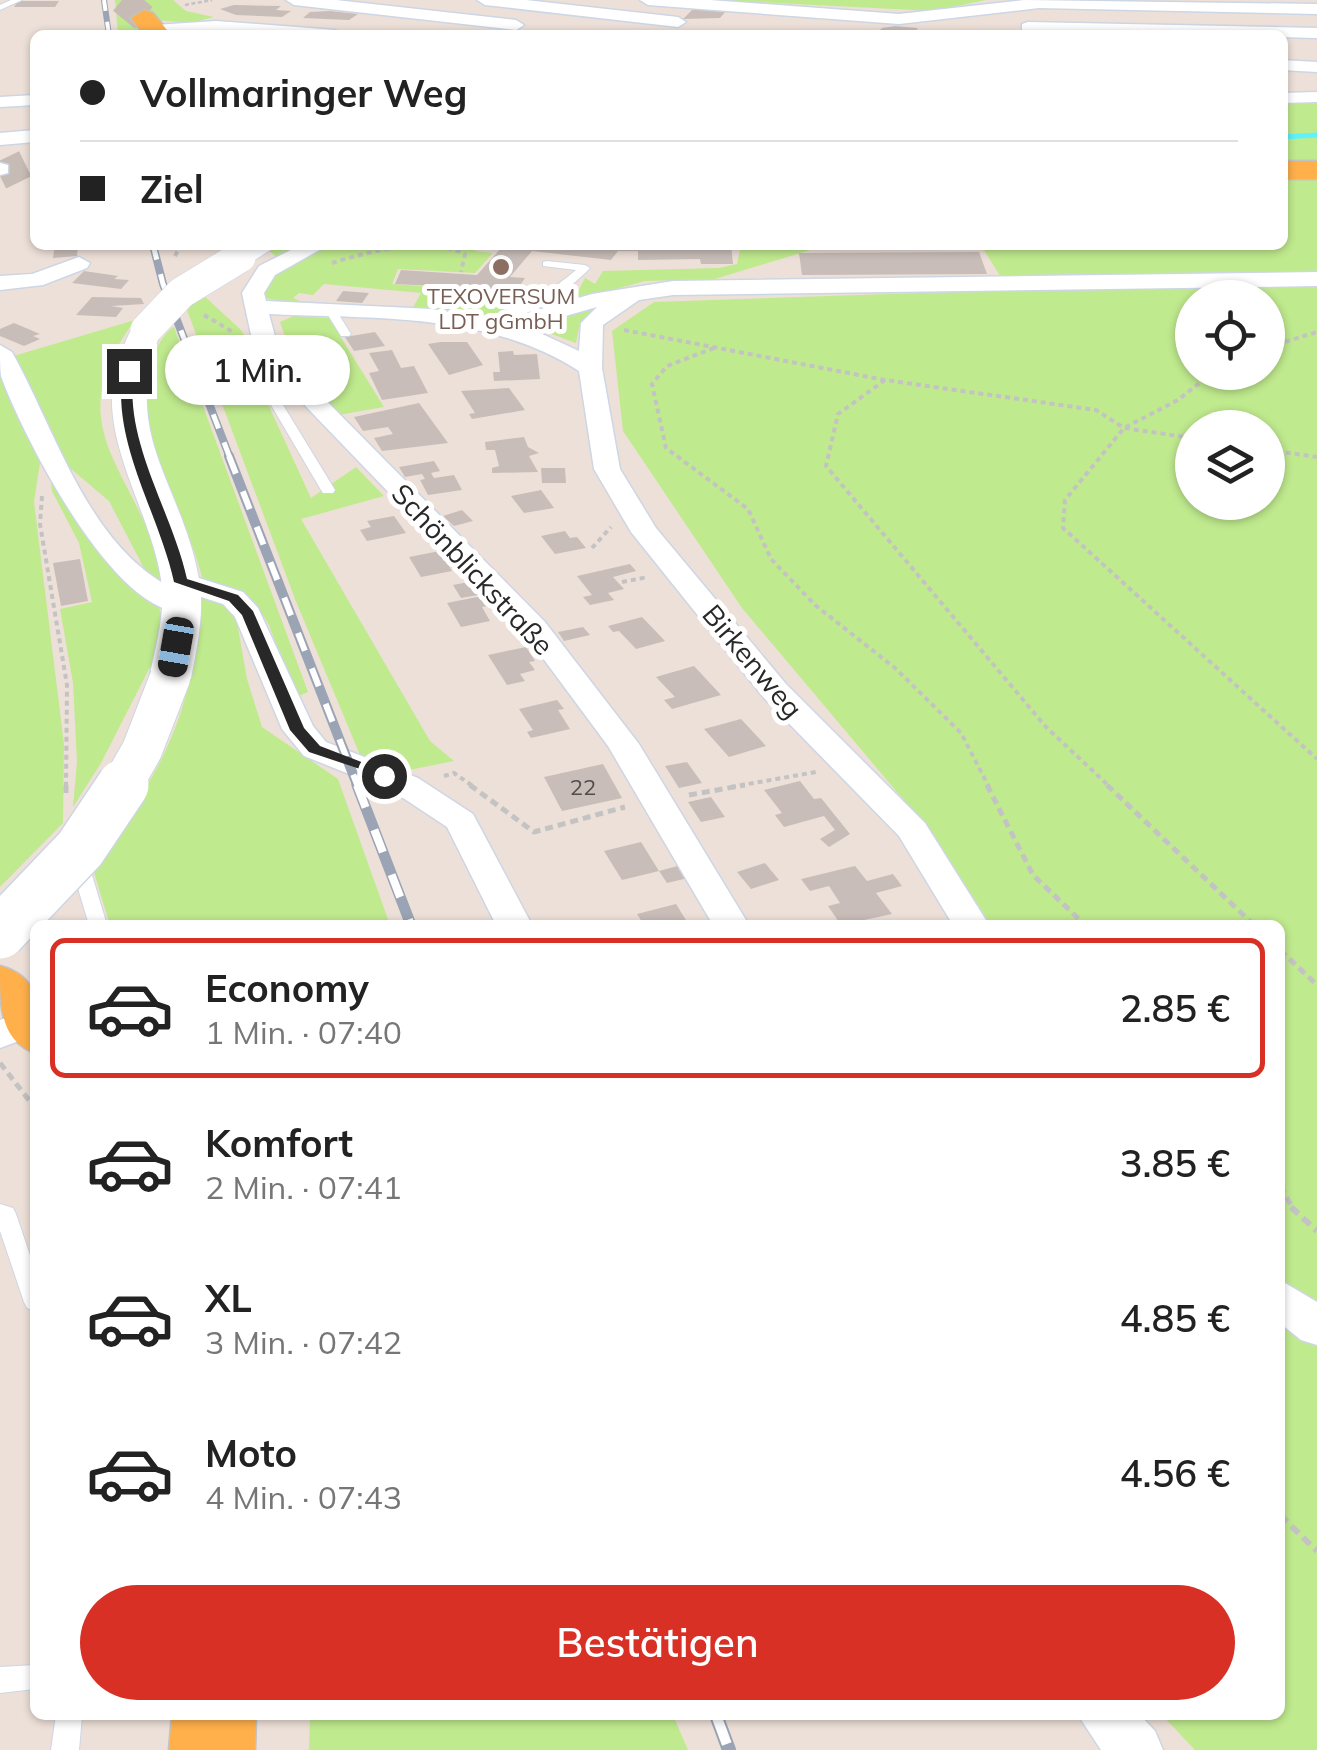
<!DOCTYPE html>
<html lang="de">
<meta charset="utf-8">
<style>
:root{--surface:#fff;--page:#f6f6f6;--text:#222;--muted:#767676;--line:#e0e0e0;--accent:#d93025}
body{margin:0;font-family:Mulish,sans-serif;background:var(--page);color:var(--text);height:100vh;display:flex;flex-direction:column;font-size:38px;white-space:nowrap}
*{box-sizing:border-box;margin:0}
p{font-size:32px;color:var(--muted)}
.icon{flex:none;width:55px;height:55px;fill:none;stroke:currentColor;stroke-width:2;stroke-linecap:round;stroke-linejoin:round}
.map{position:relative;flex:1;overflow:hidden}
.panel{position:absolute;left:30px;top:920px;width:1255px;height:800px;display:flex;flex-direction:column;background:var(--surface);border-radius:15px;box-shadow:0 2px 8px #0004}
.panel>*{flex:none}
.top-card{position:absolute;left:30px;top:30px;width:1258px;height:220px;border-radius:15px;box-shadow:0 2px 8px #0004;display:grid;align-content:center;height:220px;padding:0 50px;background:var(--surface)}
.tools{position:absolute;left:1175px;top:280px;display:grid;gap:20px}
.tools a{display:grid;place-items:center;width:110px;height:110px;border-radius:50%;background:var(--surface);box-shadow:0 2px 8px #0004;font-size:50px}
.end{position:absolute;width:45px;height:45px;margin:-22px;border:12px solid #282828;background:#fff;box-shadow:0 0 0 5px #fff}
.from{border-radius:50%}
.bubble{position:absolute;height:70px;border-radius:35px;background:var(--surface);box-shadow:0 2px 8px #0004;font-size:32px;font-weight:600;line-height:70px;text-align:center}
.car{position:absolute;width:30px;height:60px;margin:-30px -15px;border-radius:12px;box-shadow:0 0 8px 2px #0007;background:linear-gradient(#222 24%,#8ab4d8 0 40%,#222 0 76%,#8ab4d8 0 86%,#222 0)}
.top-card b{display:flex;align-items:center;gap:35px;height:95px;font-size:38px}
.top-card b+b{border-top:2px solid var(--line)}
.top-card i{width:25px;height:25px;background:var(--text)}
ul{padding:18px 0 0;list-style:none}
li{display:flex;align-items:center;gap:30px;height:140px;margin:0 20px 15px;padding:0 30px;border:5px solid transparent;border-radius:15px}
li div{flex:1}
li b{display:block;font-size:38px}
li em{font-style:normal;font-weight:600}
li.current{border-color:var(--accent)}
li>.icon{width:90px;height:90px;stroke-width:1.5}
.button{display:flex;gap:20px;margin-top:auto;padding:20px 50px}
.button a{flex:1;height:115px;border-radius:60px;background:var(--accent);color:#fff;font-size:40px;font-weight:600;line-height:115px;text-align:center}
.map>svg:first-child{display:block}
</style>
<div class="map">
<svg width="1317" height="1750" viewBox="0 0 1317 1750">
<rect width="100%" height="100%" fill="#ede0d8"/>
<!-- green -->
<g fill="#c0ea8e" fill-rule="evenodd">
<path d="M115 0H173L186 11 214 17 191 23 157 20 147 35H118Z"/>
<path d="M715 0H986L933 11Z"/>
<path d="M1317 94V1750H1195L1162 1715H1280V925H991L934 836 742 608 623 431 612 331 654 302 1009 290 982 247 950 245H1282L1283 95ZM1192 298H1268V372H1192ZM1192 428H1268V502H1192Z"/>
<path d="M262 245H476L475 251 493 253 475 273 398 269 392 284C444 287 483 294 539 297L499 315 410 313 421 293 324 284 313 295 299 293 293 298 311 306 264 298V285L285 264Z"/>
<path d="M741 245H827L715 279 645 281 573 301 585 278 595 284 603 271 719 268 737 264Z"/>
<path d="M202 294 240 329 261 359V389L311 498 356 467 384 496 301 519 430 741 454 761 404 771 360 755 295 599 187 310Z"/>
<path d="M599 306 580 322 576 343 530 326Z"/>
<path d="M294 316 329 318 384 407 338 415 296 369 280 322Z"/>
<path d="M135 320C51 434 144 471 162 581L148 576 109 501 58 458 40 463 34 502 64 744 63 823 0 887V360Z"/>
<path d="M174 327 308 692 296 697 269 625 256 604 202 578C188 512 116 417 155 351 161 341 165 332 174 327Z"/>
<path d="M50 474 137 592 159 608 163 617 155 666 149 669 101 763 73 807 77 762 73 683 60 609 92 602 79 543 52 491Z"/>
<path d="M200 593 235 611 247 679 262 727 338 779 390 925H110L92 866C164 768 194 717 200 593Z"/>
<path d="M310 1715H673L688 1750H309Z"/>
</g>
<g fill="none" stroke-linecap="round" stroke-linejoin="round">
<!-- stream -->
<path stroke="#5ef2fc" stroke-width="5" d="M1282 137 1317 135"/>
</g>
<!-- building -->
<g fill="#c8bdb8">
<path d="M18 1H59L55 7H14Z"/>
<path d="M234 5 281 6 276 10 291 11 282 17 236 15 220 9Z"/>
<path d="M693 9 713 11H726L720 18 683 19Z"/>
<path d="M310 12 330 11 358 14 349 20 303 18Z"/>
<path d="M895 26 918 28 912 35H875L882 28Z"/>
<path d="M55 245 78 246 77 256 53 258Z"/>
<path d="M493 245H731L733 264H701L700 259 638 260V251H618L611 260 532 251 510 277 525 278 517 290 395 284 401 270 477 275 501 248Z"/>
<path d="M979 252 987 274 802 275 799 253Z"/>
<path d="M84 271 118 276 114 279 129 280 121 289 72 283Z"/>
<path d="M343 291 369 293 362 303 336 301Z"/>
<path d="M92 297 141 298 144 304 111 306 123 308 116 317 76 315Z"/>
<path d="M14 323 40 334 33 336 40 339 24 346 0 336V329Z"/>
<path d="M375 332 385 346 354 351 345 337Z"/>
<path d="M441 342H467L483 365 449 375 428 344Z"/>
<path d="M392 350 401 368 414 366 428 393 382 400 369 373 379 371 369 353Z"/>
<path d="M513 351 514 355 537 354 540 379 494 381 493 372H500L498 352Z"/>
<path d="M509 388 525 410 472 419 469 414 475 413 461 391Z"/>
<path d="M419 403 448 443 382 451 374 438 393 434 388 427 363 431 354 417Z"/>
<path d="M524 437 528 447 539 453 529 456 538 472 492 473V468L499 466 495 450H486L485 442Z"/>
<path d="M434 461 440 471 431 473 434 478 454 475 462 490 428 495 420 480 425 479 422 474 405 477 399 467Z"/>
<path d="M541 468H565L566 483H542Z"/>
<path d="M541 490 554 508 524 513 511 496Z"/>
<path d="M462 510 473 521 454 526 443 516Z"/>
<path d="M394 516 406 533 367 541 360 530 371 527 367 521Z"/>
<path d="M565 531 570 538 577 537 586 548 555 554 541 536Z"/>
<path d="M440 551 452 571 421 577 409 557Z"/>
<path d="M80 559 88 601 61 606 53 563Z"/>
<path d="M630 564 636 571 613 577 624 589 608 593 614 600 590 605 583 597 592 595 577 576Z"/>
<path d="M469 582 478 595 461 598 453 585Z"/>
<path d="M482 596 488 606 482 607 490 621 461 627 447 603Z"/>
<path d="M642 617 665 641 636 649 619 631 613 632 608 626Z"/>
<path d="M583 627 590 635 564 641 558 632Z"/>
<path d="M526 647 535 661 529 662 535 670 520 674 525 681 507 685 488 655Z"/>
<path d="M694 666 721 695 672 709 664 700 675 697 656 677Z"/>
<path d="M557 700 564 709 558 710 570 729 531 738 527 732 533 730 519 709Z"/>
<path d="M741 719 766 746 729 757 704 729Z"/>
<path d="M687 762 702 783 679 788 665 766Z"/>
<path d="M603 764 622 798 562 811 544 777Z"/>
<path d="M800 781 814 799 821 798 850 834 829 847 820 839 835 830 824 816 784 827 775 815 782 813 764 790Z"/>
<path d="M711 797 725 817 701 822 688 802Z"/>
<path d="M641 842 659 871 685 864 692 877 667 883 659 871 622 880 604 851Z"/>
<path d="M765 863 779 880 751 889 737 872Z"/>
<path d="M855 866 867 881 893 874 902 886 876 893 892 914 841 925 828 906 840 903 829 886 810 891 801 879Z"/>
<path d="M676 904 689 925H644L637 914Z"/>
</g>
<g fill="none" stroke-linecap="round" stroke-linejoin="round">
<!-- primary-tunnel -->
<g stroke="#c6bbb5" stroke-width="28" stroke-dasharray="28 14" stroke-linecap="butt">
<path d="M122 0 144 18"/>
<path d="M0 176 35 159"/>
</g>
<defs>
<g id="service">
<path d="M11 0H22L0 10V5Z"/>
<path d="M547 261 585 265 590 268C561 298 518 325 475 324V320C515 310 545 297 576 270L543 266V262Z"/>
<path d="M328 310H336L351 334 349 336H341L326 312Z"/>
<path d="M295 382 301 386 299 389 277 395 335 490 333 493H323L321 490 264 393Z"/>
<path d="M83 869 92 875 107 925H89L74 875Z"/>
<path d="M0 1204 13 1208 16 1214 35 1270V1311L27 1308 24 1302 0 1231Z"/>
<path d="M35 1665V1689L0 1693V1667Z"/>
<path d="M56 1715H82L79 1750H51Z"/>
</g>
<g id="minor">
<path d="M286 0H336L516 20 524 25 516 30 294 5Z"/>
<path d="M477 0H526L678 17 686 22 678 27 485 5Z"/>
<path d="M640 0H710L899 14 1024 0 1317 4V14L1039 8 899 24 648 5Z"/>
<path d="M216 21 335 30 343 35 216 31 155 35 147 30 155 25Z"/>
<path d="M1028 22 1317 28V38L1022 30V24Z"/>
<path d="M1282 60 1317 62V72L1282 70Z"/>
<path d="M1317 92V102L1282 103V93Z"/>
<path d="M35 95V105L0 107V97Z"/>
<path d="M35 130V142L0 145V133Z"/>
<path d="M0 163 8 165V173L0 175Z"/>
<path d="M301 245H328L275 275 264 293 266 301 432 309 500 321 592 294 673 281 1317 272V286L673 295 639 300 603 325 602 368 620 469 656 528 786 684 925 823 989 925H953L899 836 764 698 631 532 594 469 579 371C488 312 374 319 269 314L277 344 286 360 545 622 639 744 749 925H713L608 746 525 634 265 364 253 344 242 293 259 266ZM597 307 581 323 579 351 527 327Z"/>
<path d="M79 257 90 263 87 268 43 285 0 290V276L32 274Z"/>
<path d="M0 345 12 352C55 429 87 543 170 587L166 581 170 575 180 572 243 592 258 608 313 726 326 742 418 778 473 814 532 925H496L447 827 394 792 304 756 282 729 235 617 223 604 170 587 197 605 192 611C119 629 21 432 1 376 0 367 0 355 0 345Z"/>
<path d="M29 1009 35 1011V1035L0 1048V1020Z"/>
<path d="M1280 1280 1317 1302V1345L1301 1340 1280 1323Z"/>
<path d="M1078 1715H1140L1155 1731 1163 1750H1101Z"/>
</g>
<g id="secondary">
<path d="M242 245H278L250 263H230L226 257Z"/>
<path d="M146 321 162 330C118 434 182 482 199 579 205 612 197 646 191 678L185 687 170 690 155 687 149 678C156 646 166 612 161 579 149 502 87 426 123 348 129 334 131 324 146 321Z"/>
</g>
<g id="primary">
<path d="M144 10 153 13 171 35H144L131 18Z"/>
<rect x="1282" y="161" width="35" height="18"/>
<path d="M0 966C47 979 35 1013 35 1053 0 1040 0 1007 0 966Z"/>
<path d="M172 1715H256L255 1750H169Z"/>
</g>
</defs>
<!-- service casing -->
<use href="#service" stroke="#cdd6e4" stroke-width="2"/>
<!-- minor casing -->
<use href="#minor" stroke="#cdd6e4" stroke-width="3"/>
<!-- secondary casing -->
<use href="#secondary" stroke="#cdd6e4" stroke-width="2"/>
<!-- primary casing -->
<use href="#primary" stroke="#c3c3c3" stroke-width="3"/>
<!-- path-far3 -->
<path stroke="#c3c3c3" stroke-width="2.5" stroke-dasharray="4 2.5" stroke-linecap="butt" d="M185 5 212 0"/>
<!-- path-far2 -->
<g stroke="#c3c3c3" stroke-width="4" stroke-dasharray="5 4" stroke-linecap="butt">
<path d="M175 256 181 245"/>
<path d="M332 263C371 251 426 236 465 254L461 272"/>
<path d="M204 315 233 332"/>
<path d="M624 330 885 380 1096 410 1124 428 1192 438"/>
<path d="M1268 347 1317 332"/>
<path d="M714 348 667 366 652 384 666 448 748 509 771 559 815 605 895 668 961 733 989 787"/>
<path d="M1213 372 1178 400 1124 428 1065 500 1063 528 1317 759"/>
<path d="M885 380 838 414 826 466 1046 727 1110 787"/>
<path d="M1268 450 1317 457"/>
<path d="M42 496 40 524 67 685 66 787"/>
<path d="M592 548 611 527"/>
<path d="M622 582 643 578 642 574"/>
<path d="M444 776 454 773 474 787"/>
<path d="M731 787 816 772"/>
</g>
<!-- path-far1 -->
<g stroke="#c3c3c3" stroke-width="5" stroke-dasharray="8 5" stroke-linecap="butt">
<path d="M470 785 534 832 625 807"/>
<path d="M987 785 1033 875 1085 925"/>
<path d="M1107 785 1254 925"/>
<path d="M66 793V785"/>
<path d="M689 795 745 785"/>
<path d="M1280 950 1317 985"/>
<path d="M0 1063 35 1108"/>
<path d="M1280 1186 1294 1210"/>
</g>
<!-- path -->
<g stroke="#c3c3c3" stroke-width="6" stroke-dasharray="10 6" stroke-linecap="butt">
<path d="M1291 1207 1317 1231"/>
<path d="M1280 1515 1317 1551"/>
</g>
<!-- service -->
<use href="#service" fill="#fff" fill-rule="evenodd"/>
<!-- minor -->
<use href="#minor" fill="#fff" fill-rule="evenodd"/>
<!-- secondary -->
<use href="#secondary" fill="#fff" fill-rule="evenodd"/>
<!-- primary -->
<use href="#primary" fill="#ffb04b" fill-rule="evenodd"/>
<defs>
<path id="rail-far4" d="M104 0 109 35"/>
<path id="rail-far3" d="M153 245 163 284 230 458"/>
<path id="rail-far2" d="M229 456 358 787"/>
<path id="rail-far1" d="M357 785 411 925"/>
<path id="rail" d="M716 1715 729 1750"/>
</defs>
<!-- rail-far4 casing -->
<use href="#rail-far4" stroke="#9aa4b5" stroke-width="6"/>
<!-- rail-far3 casing -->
<use href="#rail-far3" stroke="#9aa4b5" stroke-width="8"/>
<!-- rail-far2 casing -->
<use href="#rail-far2" stroke="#9aa4b5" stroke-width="10"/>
<!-- rail-far1 casing -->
<use href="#rail-far1" stroke="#9aa4b5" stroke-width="11"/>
<!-- rail casing -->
<use href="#rail" stroke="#9aa4b5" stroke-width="14"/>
<!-- rail-far4 -->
<use href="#rail-far4" stroke="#fff" stroke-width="4" stroke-dasharray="11" stroke-linecap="butt"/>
<!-- rail-far3 -->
<use href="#rail-far3" stroke="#fff" stroke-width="5" stroke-dasharray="15" stroke-linecap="butt"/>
<!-- rail-far2 -->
<use href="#rail-far2" stroke="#fff" stroke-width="6" stroke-dasharray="19" stroke-linecap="butt"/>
<!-- rail-far1 -->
<use href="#rail-far1" stroke="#fff" stroke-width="8" stroke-dasharray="24" stroke-linecap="butt"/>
<!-- rail -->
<use href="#rail" stroke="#fff" stroke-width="10" stroke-dasharray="31" stroke-linecap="butt"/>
<defs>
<path id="secondary-bridge-far2" d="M146 330 181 293 240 257"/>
<path id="secondary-bridge-far1" d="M121 787 142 750 170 678"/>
<path id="secondary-bridge" d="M0 933 80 849 123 785"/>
</defs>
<!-- secondary-bridge-far2 casing -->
<use href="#secondary-bridge-far2" stroke="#cdd6e4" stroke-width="32" stroke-linecap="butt"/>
<!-- secondary-bridge-far1 casing -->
<use href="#secondary-bridge-far1" stroke="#cdd6e4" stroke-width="42" stroke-linecap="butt"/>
<!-- secondary-bridge casing -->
<use href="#secondary-bridge" stroke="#cdd6e4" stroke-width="54" stroke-linecap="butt"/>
<!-- secondary-bridge-far2 -->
<use href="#secondary-bridge-far2" stroke="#fff" stroke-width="31"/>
<!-- secondary-bridge-far1 -->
<use href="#secondary-bridge-far1" stroke="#fff" stroke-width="40"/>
<!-- secondary-bridge -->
<use href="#secondary-bridge" stroke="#fff" stroke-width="51"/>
</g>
<!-- route -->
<path fill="#282828" d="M129 367 134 371C123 441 172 511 187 579L238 595 253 611 304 728 320 746 390 773V779L309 752 290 730 242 615 229 601 174 582C159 513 111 442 123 371Z"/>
<!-- markers -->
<circle fill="#8d6e63" stroke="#fff" stroke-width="4" cx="501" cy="267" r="10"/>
<g text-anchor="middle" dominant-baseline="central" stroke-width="10" stroke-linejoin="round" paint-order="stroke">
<!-- far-education labels -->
<g font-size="22" fill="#785e54" stroke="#fff">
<text x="501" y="296">TEXOVERSUM<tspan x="501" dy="25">LDT gGmbH</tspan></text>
</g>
<!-- number labels -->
<g font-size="22" fill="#504d4c">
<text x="583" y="787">22</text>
</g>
<!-- street labels -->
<g font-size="28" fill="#282828" stroke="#fff">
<text transform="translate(473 569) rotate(47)">Schönblickstraße</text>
<text transform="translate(753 661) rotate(50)">Birkenweg</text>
</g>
</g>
</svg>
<div class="tools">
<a><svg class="icon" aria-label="locate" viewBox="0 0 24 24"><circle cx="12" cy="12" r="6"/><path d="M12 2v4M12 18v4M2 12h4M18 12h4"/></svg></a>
<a><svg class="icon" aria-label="layers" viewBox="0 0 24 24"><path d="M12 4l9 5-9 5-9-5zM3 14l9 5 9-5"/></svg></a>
</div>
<i class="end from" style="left:384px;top:776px"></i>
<i class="end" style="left:129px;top:371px"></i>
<div class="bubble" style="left:165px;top:335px;width:185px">1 Min.</div>
<i class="car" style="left:176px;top:647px;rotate:190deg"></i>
<div class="top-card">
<b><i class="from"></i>Vollmaringer Weg</b>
<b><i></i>Ziel</b>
</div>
<section class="panel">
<ul>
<li class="current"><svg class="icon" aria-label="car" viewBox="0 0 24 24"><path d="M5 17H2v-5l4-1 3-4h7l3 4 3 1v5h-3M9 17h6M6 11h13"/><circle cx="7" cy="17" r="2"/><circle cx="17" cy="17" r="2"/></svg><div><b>Economy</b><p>1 Min. · 07:40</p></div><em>2.85 €</em></li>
<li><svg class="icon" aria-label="car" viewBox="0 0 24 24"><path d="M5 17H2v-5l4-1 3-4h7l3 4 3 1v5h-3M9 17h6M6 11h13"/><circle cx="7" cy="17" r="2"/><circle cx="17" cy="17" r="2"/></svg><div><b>Komfort</b><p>2 Min. · 07:41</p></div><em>3.85 €</em></li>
<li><svg class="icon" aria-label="car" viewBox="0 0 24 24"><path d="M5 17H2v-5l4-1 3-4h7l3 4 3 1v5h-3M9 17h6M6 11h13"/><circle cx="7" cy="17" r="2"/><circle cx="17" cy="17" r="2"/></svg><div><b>XL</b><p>3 Min. · 07:42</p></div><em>4.85 €</em></li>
<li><svg class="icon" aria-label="car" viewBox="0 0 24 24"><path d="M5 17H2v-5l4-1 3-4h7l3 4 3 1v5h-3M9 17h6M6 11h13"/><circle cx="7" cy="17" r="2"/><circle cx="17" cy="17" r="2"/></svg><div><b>Moto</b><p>4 Min. · 07:43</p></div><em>4.56 €</em></li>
</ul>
<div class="button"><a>Bestätigen</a></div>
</section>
</div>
